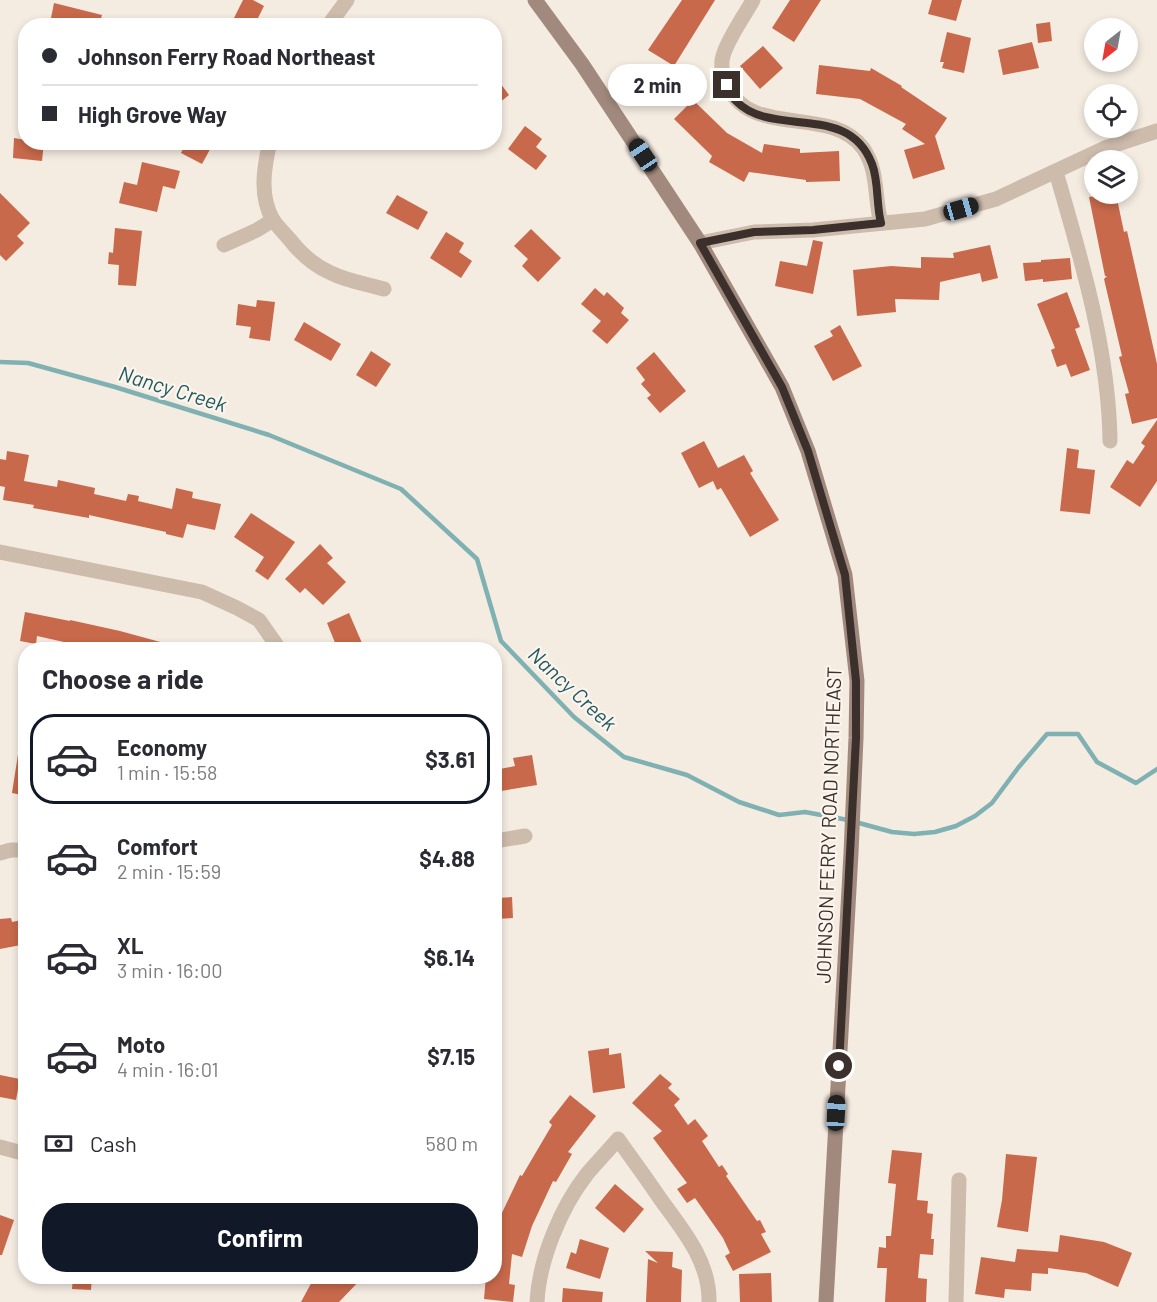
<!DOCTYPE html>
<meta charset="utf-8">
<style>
:root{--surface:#fff;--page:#f7f7f7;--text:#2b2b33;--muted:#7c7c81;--line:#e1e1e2;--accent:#111827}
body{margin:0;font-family:Barlow,sans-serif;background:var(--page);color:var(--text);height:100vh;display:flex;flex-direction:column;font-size:22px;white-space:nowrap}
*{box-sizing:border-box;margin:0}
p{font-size:20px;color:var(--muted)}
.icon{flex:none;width:33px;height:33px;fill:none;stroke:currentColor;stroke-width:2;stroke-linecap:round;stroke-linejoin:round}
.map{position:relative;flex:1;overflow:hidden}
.drawer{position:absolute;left:18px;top:642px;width:484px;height:642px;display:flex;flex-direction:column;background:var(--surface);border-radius:24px;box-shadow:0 3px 9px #0003}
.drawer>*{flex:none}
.guide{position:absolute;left:18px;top:18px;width:484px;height:132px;border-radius:24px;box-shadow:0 3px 9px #0003;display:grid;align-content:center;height:132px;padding:0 24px;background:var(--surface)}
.needle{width:39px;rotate:211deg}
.controls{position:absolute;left:1084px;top:18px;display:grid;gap:12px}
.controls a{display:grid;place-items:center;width:54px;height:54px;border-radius:50%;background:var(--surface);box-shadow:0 3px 9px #0003;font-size:30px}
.end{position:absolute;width:27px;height:27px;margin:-14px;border:8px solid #3b302b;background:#fff;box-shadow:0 0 0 3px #fff}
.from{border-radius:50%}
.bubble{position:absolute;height:42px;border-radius:21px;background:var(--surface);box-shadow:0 3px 9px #0003;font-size:20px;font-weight:700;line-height:42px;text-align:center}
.car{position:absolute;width:18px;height:36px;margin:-18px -9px;border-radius:8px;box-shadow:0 0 4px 2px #0007;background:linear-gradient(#222 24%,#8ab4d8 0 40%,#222 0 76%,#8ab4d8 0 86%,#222 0)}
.guide b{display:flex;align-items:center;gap:21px;height:57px;font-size:22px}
.guide b+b{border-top:2px solid var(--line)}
.guide i{width:15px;height:15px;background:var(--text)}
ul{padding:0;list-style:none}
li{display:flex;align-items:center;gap:18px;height:90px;margin:0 12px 9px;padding:0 12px;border:3px solid transparent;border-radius:24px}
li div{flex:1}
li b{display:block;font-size:22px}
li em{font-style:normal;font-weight:700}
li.selected{border-color:var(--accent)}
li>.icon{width:54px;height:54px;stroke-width:1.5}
h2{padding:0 24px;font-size:27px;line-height:72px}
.pay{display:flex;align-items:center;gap:15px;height:66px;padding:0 24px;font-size:22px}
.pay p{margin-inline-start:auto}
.primary-button{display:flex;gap:12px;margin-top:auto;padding:12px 24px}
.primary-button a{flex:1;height:69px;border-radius:24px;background:var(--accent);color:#fff;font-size:24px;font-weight:700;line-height:69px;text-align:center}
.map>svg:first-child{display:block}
</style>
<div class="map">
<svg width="1157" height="1302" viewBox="0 0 1157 1302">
<rect width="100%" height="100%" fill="#f4ebe1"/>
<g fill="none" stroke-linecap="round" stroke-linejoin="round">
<!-- stream -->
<path stroke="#7fb0b2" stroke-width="4.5" d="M0 362 28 363 115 387 269 435 401 489 477 559 501 641 574 717 624 757 687 775 739 802 779 815 805 812 848 820 892 832 914 834 935 832 956 826 975 816 992 803 1018 768 1047 734H1078L1097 762 1136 783 1157 769"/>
</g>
<!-- building -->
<g fill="#c8694b">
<path d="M243 0H253L264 6 254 26H230Z"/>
<path d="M682 0H715L674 66 648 50Z"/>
<path d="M790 0H821L794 42 772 28Z"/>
<path d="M932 0H962L956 21 928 14Z"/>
<path d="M54 3 102 15 99 26H59L50 23Z"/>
<path d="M1050 22 1052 41 1038 43 1036 24Z"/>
<path d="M947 32 971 38 964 73 942 68 944 62H940Z"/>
<path d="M1032 42 1039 68 1003 75 998 50Z"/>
<path d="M763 46 783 68 760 89 740 66Z"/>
<path d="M819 65 870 71 871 68 902 86 901 87 947 118 935 136 945 169 913 179 904 150 925 144 902 129 906 124 860 99 816 94Z"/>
<path d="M692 66 699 93 668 101 661 74Z"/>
<path d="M495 76 509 95 495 106Z"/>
<path d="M693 100 727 133 762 153 764 144 800 149V153L839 151 840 181 806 182V180L749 172 744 182 709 162 712 156 674 119Z"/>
<path d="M525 126 542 139 536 147 547 156 536 170 508 149Z"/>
<path d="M14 138 26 140V142H44L42 161 13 158Z"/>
<path d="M186 142H214L202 164 181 153Z"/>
<path d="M142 162 180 171 175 189 163 186 157 212 119 203 124 182 137 185Z"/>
<path d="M0 193 30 223 17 236 24 243 6 261 0 255Z"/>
<path d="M1108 194H1116L1124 232 1127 231 1157 364V418L1132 424 1125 394 1129 393 1119 357 1122 356 1104 279 1107 276H1105L1089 197Z"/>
<path d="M397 195 428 212 418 230 386 213Z"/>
<path d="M115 228 142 231 136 286 118 285 119 265 108 264 109 252 113 253Z"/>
<path d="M531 229 561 258 538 282 522 266 528 259 514 246Z"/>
<path d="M446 232 464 243 459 252 472 261 461 278 430 258Z"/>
<path d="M813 240 823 242 813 294 775 286 780 261 807 266Z"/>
<path d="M990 245 998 278 982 282 980 273 940 282 939 300 895 299 896 312 857 316 853 270 891 266 921 268V257L954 258 953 253Z"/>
<path d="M1070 258 1072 279 1043 282V279L1025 281 1023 263 1041 262V260Z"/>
<path d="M595 288 604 296 607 292 624 308 621 313 629 320 607 344 592 331 601 321 581 304Z"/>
<path d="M1067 292 1080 327 1075 329 1090 370 1071 377 1066 364 1057 367 1051 350 1055 348 1037 304Z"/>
<path d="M257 300 275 302 270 341 249 338 251 327 236 325 238 304 256 307Z"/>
<path d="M304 322 341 344 331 361 294 340Z"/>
<path d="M840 325 862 366 833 381 814 346 833 336 830 331Z"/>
<path d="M371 351 391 364 376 387 356 375Z"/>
<path d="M654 352 686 391 660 413 647 398 651 395 641 384 645 380 636 368Z"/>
<path d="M1157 420V481L1140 507 1110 487 1127 460 1133 464 1145 446 1141 443Z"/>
<path d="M704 441 718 468 744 455 753 471 750 473 779 520 750 537 721 488 717 490 713 481 699 488 681 453Z"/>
<path d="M1067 448 1079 450 1077 468 1095 470 1090 514 1060 511Z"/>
<path d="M7 451 29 455 24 481 57 487 58 480 95 488 94 494 126 501 128 494 139 496 138 501 172 509 176 488 193 492 192 498 221 504 215 530 187 524 183 538 166 534V532L89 515V518L33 508 34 505 3 500 5 487 0 486V459L6 460Z"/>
<path d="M251 513 295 542 268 580 255 571 264 557 234 537Z"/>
<path d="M320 544 333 558 327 563 346 582 323 605 305 588 300 593 285 579Z"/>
<path d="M25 612 70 621V620L120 631 175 646 174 650H100L37 636 36 644 20 641Z"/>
<path d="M349 613 365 650H338L327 623Z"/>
<path d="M19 748 26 749V796L12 793Z"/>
<path d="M532 755 537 785 495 792V770L515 766 513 758Z"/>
<path d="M512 897 513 918 495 919 496 898Z"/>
<path d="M11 918 12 922 26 919V944L0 949V919Z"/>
<path d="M609 1048V1055L621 1053 625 1088 593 1093 588 1051Z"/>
<path d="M660 1074 672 1084 668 1088 680 1099 674 1105 688 1125 695 1119 708 1136 702 1141 719 1167 722 1165 728 1174 726 1176 757 1221 760 1220 766 1232 761 1234 771 1252 733 1271 725 1256 730 1253 723 1238 695 1198 687 1203 677 1189 687 1183 653 1138 662 1131 632 1103Z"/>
<path d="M0 1075 20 1079 16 1100 0 1097Z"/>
<path d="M570 1095 596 1116 568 1152 572 1154 556 1182 553 1181 532 1226 522 1257 512 1254 509 1284 515 1285 513 1302 484 1299 486 1276H495V1216L500 1217 520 1175 522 1176 552 1125 549 1122Z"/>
<path d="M892 1150 922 1153 917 1200 928 1201 927 1213 933 1214 931 1239H934L933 1255 920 1254 918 1278 927 1279 926 1302H885L887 1268H877L879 1247 886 1248V1236H891L896 1184 888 1183Z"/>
<path d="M1006 1154 1037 1157 1028 1232 997 1227 1002 1200Z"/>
<path d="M615 1184 644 1209 624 1233 595 1208Z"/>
<path d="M0 1215 14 1220 2 1255H0Z"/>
<path d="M1060 1235 1104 1242 1132 1253 1118 1287 1086 1273 1048 1268V1274L1032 1273 1031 1291 1005 1289 1004 1298 975 1294 981 1257 1015 1262 1017 1249 1058 1252Z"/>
<path d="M580 1239 609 1248 600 1279 566 1268 571 1252 576 1254Z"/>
<path d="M645 1251 673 1252 672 1267 682 1270 681 1302H646L648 1259 658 1263Z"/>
<path d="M771 1273 772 1302H740L739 1274Z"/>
<path d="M73 1276H92L91 1290 72 1289Z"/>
<path d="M315 1276H364L339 1302H301Z"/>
<path d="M563 1288 603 1292 602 1302H562Z"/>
</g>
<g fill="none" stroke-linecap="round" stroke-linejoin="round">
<!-- minor -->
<g stroke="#cdbbac" stroke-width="15">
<path d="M753 0C745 15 727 40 723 56 720 66 723 73 726 82 748 141 829 103 863 148 879 171 874 198 881 223"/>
<path d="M328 26 347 0"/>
<path d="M270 142C264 167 259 196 273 220 278 227 285 234 291 241 302 255 315 266 331 273 347 281 367 284 384 289"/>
<path d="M1056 172C1081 258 1109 351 1110 441"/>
<path d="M224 245 257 230 273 220"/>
<path d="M0 552 202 592 237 608 259 620 280 650"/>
<path d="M495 841 525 836"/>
<path d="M0 853 11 850H26"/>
<path d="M0 1147 26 1154"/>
<path d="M537 1302C539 1260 561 1207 587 1174 597 1162 608 1151 618 1139 632 1159 647 1179 661 1200 683 1230 710 1262 709 1302"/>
<path d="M956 1302 959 1180"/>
</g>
<!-- tertiary -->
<path stroke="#cdbbac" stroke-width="15" d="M700 243 754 232 813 230 925 219 996 199 1105 148 1157 131"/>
<!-- secondary -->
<path stroke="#a18a7d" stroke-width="15" d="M535 0 582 64 700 243 782 387 808 451 845 575 857 681 856 738 851 853 826 1302"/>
</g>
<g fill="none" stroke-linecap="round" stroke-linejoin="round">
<!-- route -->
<path stroke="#3b302b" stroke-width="8" d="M727 85C730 90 732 97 736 101 773 139 848 101 872 164 879 182 876 204 881 223L813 230 754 232 700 243 782 387 808 451 845 575 856 681V738L839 1066"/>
</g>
<g text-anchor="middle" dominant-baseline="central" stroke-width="4.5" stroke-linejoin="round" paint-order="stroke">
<!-- street labels -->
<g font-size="20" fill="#3b302b" stroke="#fbf5ee">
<text transform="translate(828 825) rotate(-88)">JOHNSON FERRY ROAD NORTHEAST</text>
</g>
<!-- water labels -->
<g font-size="21" font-style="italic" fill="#1f5a5e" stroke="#fbf5ee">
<text transform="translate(173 388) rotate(17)">Nancy Creek</text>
<text transform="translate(573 688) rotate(43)">Nancy Creek</text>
</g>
</g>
</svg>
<div class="controls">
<a><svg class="needle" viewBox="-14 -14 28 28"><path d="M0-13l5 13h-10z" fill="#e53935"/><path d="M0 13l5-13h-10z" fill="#7c7c81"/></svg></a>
<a><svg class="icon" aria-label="locate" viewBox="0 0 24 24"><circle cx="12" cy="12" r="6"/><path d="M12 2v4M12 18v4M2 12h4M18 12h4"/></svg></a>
<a><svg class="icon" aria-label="layers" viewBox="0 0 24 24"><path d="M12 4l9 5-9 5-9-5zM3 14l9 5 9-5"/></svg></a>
</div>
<i class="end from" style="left:839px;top:1066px"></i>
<i class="end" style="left:727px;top:85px"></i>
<div class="bubble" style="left:608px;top:64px;width:99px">2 min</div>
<i class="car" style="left:643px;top:155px;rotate:326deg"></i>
<i class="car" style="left:961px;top:209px;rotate:74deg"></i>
<i class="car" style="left:836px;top:1113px;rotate:3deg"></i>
<div class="guide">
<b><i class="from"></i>Johnson Ferry Road Northeast</b>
<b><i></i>High Grove Way</b>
</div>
<section class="drawer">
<h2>Choose a ride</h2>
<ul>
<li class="selected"><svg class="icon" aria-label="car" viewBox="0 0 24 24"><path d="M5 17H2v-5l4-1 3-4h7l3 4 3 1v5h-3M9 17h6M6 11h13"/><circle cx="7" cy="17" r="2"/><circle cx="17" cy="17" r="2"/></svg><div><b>Economy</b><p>1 min · 15:58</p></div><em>$3.61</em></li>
<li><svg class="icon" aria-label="car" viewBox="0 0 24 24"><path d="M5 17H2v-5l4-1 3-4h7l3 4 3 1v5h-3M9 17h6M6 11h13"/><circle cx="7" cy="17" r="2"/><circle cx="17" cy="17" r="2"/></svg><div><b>Comfort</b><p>2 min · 15:59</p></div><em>$4.88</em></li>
<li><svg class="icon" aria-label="car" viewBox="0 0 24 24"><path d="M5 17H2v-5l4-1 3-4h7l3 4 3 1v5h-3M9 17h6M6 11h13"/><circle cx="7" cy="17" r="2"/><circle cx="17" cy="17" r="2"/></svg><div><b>XL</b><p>3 min · 16:00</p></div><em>$6.14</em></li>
<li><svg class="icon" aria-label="car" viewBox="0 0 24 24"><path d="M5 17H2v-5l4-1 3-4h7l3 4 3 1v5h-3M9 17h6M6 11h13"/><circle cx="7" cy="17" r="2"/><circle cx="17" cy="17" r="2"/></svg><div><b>Moto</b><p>4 min · 16:01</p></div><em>$7.15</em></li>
</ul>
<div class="pay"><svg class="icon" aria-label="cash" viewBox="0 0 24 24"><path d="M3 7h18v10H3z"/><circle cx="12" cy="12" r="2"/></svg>Cash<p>580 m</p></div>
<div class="primary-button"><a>Confirm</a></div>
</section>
</div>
